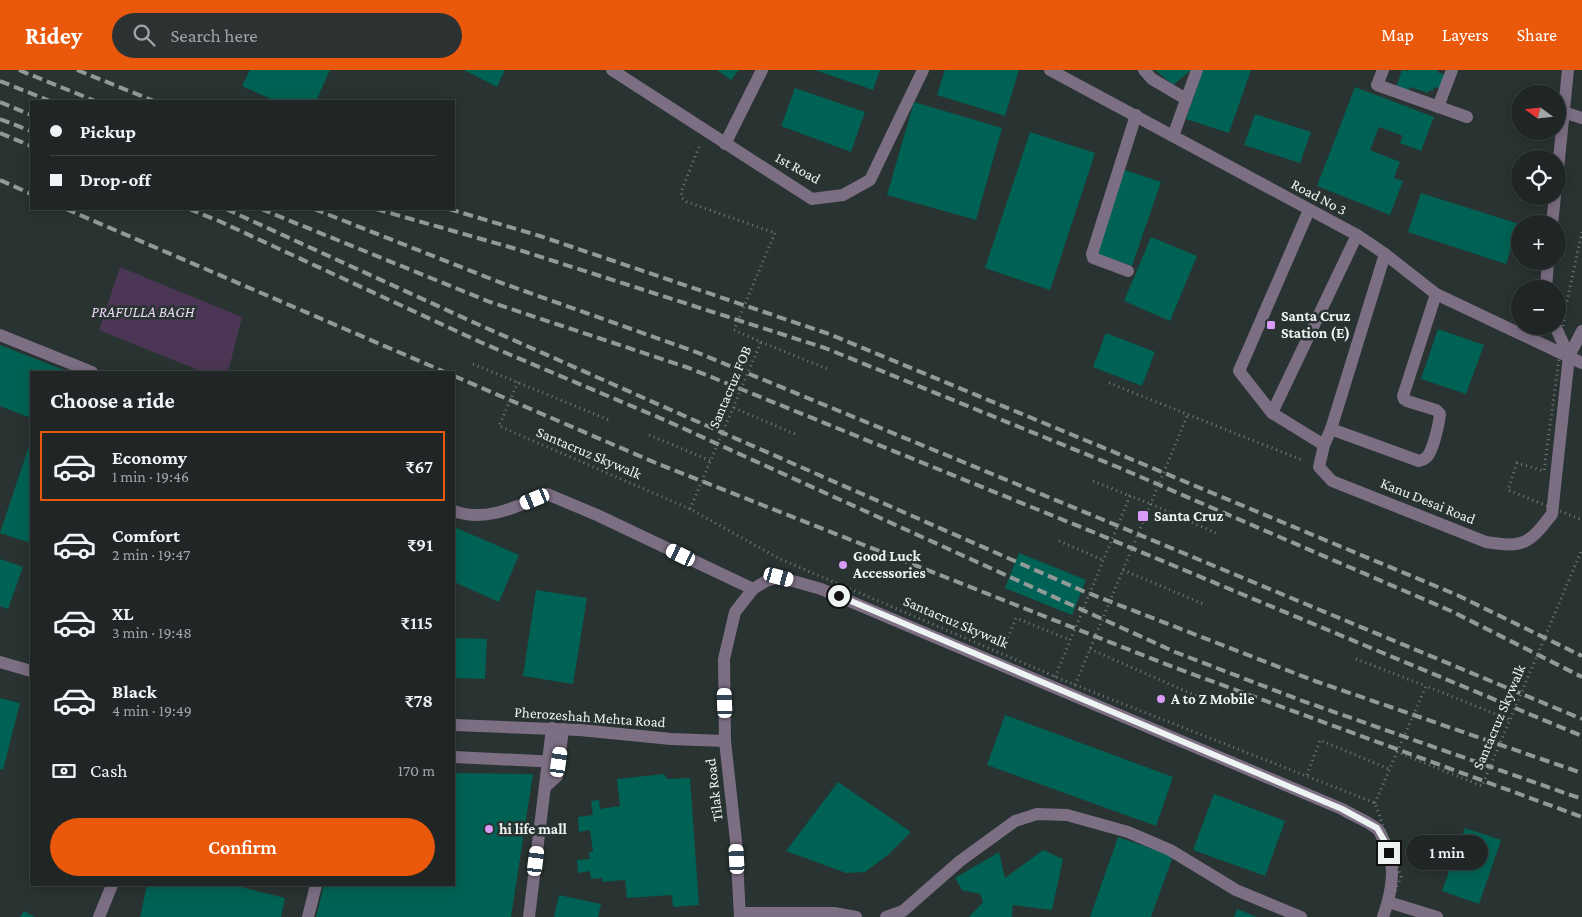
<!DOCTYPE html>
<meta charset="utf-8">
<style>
:root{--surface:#1f2625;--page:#2c3232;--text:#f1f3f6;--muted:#a1a5a7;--line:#3c4342;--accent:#ea580c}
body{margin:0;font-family:"Crimson Pro",serif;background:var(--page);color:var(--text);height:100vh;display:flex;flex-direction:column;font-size:19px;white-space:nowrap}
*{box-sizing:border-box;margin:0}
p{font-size:16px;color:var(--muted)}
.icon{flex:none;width:28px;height:28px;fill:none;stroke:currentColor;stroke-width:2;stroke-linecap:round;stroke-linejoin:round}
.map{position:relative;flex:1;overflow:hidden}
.panel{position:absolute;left:30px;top:301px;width:425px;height:515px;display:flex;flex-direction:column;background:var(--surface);border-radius:0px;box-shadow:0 2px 12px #0003,0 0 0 1px var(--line)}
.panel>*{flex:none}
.banner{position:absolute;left:30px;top:30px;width:425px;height:110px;border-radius:0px;box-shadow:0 2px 12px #0003,0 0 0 1px var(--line);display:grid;align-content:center;height:110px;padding:0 20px;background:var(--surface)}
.needle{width:32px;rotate:285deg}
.buttons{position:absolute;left:1511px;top:15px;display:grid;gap:10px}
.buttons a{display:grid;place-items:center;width:55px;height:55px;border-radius:50%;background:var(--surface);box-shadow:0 2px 12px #0003,0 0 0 1px var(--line);font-size:25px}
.end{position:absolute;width:22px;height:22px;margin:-11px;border:6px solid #edf3f2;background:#111;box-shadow:0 0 0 2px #111}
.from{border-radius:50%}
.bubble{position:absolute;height:35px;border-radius:18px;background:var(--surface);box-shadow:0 2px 12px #0003,0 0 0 1px var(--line);font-size:16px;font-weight:600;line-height:35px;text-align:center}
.car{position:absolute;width:15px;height:30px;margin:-15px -8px;border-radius:6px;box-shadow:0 0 4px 1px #0007;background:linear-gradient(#fff 24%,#345 0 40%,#fff 0 76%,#345 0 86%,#fff 0)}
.banner b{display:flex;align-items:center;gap:18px;height:48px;font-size:19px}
.banner b+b{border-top:1px solid var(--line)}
.banner i{width:12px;height:12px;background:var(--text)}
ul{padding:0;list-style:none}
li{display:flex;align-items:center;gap:15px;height:70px;margin:0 10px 8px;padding:0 10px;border:2px solid transparent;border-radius:0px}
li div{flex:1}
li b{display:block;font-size:19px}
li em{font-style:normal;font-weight:600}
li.active{border-color:var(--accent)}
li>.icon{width:45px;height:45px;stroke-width:1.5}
h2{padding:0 20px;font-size:22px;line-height:60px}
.pay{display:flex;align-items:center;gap:12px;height:55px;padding:0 20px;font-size:19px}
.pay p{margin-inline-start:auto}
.cta{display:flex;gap:10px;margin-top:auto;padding:10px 20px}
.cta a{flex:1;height:58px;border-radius:30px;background:var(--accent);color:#fff;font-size:20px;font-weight:600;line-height:58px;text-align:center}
header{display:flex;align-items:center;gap:30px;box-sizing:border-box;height:70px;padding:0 25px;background:var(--accent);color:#fff}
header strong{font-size:24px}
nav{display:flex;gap:28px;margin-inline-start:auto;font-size:18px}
.search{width:350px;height:45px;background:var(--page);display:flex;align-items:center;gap:12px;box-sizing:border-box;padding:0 18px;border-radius:28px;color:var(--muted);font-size:19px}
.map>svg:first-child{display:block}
</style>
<header>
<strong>Ridey</strong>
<div class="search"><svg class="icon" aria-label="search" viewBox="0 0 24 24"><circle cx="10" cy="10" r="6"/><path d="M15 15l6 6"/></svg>Search here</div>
<nav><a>Map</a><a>Layers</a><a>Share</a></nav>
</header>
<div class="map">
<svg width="1582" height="847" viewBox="0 0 1582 847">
<rect width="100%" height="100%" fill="#293331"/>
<!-- green -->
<path fill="#4b3755" d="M120 197 242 247 228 302H203L99 260Z"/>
<!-- building -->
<g fill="#006254">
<path d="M250 0H330L316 31H275L242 16Z"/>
<path d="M464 0H505L497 17Z"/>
<path d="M717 0H739L731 10Z"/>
<path d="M815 0H880L873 20Z"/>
<path d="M945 0H1019L1005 46 937 25Z"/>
<path d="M1155 0H1191L1173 15Z"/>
<path d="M1203 0H1251L1229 63 1186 49Z"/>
<path d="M1402 0 1408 1V0H1437V2L1446 5 1441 19 1434 17 1433 21 1430 20 1428 23 1410 17 1408 22 1396 18Z"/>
<path d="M1355 17 1434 47 1421 81 1400 73 1403 66 1379 57 1370 80 1400 92 1394 108 1403 111 1390 145 1317 116Z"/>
<path d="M795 18 865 42 851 82 781 56Z"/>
<path d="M914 32 1002 58 976 150 887 125Z"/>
<path d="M1255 44 1311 62 1300 93 1244 75Z"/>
<path d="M1030 62 1095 83 1050 220 985 198Z"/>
<path d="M1125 100 1161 112 1132 196 1096 184Z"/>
<path d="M1421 123 1519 154 1506 194 1408 162Z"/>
<path d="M1151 167 1197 186 1170 251 1124 231Z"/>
<path d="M1438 259 1484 275 1466 324 1421 309Z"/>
<path d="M1106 263 1155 282 1142 316 1093 297Z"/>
<path d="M0 275 69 302H31V348L0 336Z"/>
<path d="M31 370V473L0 463Z"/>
<path d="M454 457 519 485 499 532 454 512Z"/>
<path d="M1019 483 1086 510 1072 545 1005 518Z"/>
<path d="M0 489 23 497 8 539 0 536Z"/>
<path d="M536 520 587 528 573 614 523 606Z"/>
<path d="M454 568 487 569 485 609 454 608Z"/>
<path d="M0 628 20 633 3 700 0 699Z"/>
<path d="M1005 645 1173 707 1156 756 987 695Z"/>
<path d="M454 703 533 704 511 847H316L324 815H454Z"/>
<path d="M664 704 667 709 690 708 699 835 673 837 672 825 627 828 625 810 602 812 603 808 591 809 590 801 578 803 577 790 590 789 589 782H593L590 760 579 762 578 747 593 745 591 731 599 730 600 739 620 736 617 709Z"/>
<path d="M838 712 911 762 888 785 865 802 846 803 786 781Z"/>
<path d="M1214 724 1285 751 1265 806 1193 780Z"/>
<path d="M1465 758 1501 770 1479 834 1442 821Z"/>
<path d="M1118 767 1173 786 1151 847H1090Z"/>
<path d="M1043 780 1063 789 1052 840 1013 835 1012 847H969L983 832 980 824 962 820 955 808 999 782 1005 808Z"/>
<path d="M147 815H233L285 828 281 847H140Z"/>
<path d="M559 825 601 834 598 847H554Z"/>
<path d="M1237 839 1257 847H1234Z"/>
<path d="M24 841 35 847H20Z"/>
</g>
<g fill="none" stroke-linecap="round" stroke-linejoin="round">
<!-- path -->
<g stroke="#737b7a" stroke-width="3" stroke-dasharray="1 4" stroke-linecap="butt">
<path d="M699 77 681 122 682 128 687 132 775 163"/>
<path d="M761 272 830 300"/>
<path d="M473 294 609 350"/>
<path d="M1109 313 1302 390"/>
<path d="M734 338 795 364"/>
<path d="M649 365 711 391"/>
<path d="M1093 411 1130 426"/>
<path d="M1151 434 1216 463"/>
<path d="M1059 471 1103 490"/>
<path d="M1123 500 1203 534"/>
<path d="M1004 577 1016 548 1070 570"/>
<path d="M1090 579 1219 636"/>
<path d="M1356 589 1426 616"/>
<path d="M1307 705 1320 670 1389 699"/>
</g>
<!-- minor -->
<g stroke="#7c6e83" stroke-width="12">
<path d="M612 0 812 129 843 125 870 110 923 0"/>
<path d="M1050 0 1357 165 1385 184 1436 224 1582 293"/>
<path d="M1144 0 1152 9 1186 29"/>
<path d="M1383 0 1377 15 1467 47"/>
<path d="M1438 37 1452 0"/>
<path d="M1563 42 1582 48"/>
<path d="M1173 66 1197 0"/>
<path d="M725 74 762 0"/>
<path d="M1558 99 1568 0"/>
<path d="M1552 154 1555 126"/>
<path d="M1385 184 1331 359 1324 375 1319 397 1332 411 1486 472C1524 478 1529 474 1552 444L1569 286 1555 256"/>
<path d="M1128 201 1093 188 1092 184 1136 45"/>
<path d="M1546 219 1548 191"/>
<path d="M0 265 92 302"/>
<path d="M1569 286 1582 261"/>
<path d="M1272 343 1239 301 1309 140"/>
<path d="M1331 359 1419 391C1423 390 1427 388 1429 384 1434 375 1439 354 1440 344L1436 340 1407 331 1404 329 1403 326 1436 224"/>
<path d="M1324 375 1272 343 1357 165"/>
<path d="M454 441C485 453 518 436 547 424L597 445 753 519"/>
<path d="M0 592 31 601"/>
<path d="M454 655 580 660 671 669 725 671"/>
<path d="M454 687 559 692"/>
<path d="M545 717 557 706 563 659"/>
<path d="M1388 832 1437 847"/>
<path d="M740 843H834L856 847"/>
<path d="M99 847 112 815"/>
<path d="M308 847 316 815"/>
<path d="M529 847 552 658"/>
<path d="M740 847 736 771 725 671 724 589 735 542 753 519 766 511 779 507 821 519 1342 739C1352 745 1366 750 1376 758 1379 760 1381 764 1382 767 1398 792 1392 821 1383 847"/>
<path d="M886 847 903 841 960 791 1015 751 1037 744 1067 745 1128 762 1170 780 1236 820 1301 847"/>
</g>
<!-- rail -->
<g stroke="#929a98" stroke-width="4" stroke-dasharray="10 5" stroke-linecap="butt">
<path d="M19 0 95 31"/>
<path d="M77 0 154 31"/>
<path d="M0 11 50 31"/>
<path d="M0 32 31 45"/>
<path d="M0 49 31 61"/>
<path d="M0 63 31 76"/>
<path d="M0 110 31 124"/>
<path d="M66 139 445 302"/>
<path d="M189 139 219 151 480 272 667 351 1175 582 1300 630 1582 729"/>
<path d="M226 139 475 253 671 340 1083 521 1315 611 1582 703"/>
<path d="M261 139 490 232 689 298 1093 462 1582 666"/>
<path d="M314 139 499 212 696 282 1099 448 1582 649"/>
<path d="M376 139 513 178 825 278 1120 398 1451 541 1582 607"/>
<path d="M449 139 540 166 829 264 1150 397 1457 525 1582 586"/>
<path d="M454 306 656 393 1173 597 1582 747"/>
</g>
<!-- path-bridge -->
<g stroke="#737b7a" stroke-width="3" stroke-dasharray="1 4" stroke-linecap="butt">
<path d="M1582 162 1566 236 1544 401 1517 393 1508 420 1582 450"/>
<path d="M518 312 499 356 690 439 780 489 1075 615 1375 733 1401 807 1385 847"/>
<path d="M690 439 761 272 734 260 775 163"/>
<path d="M1055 607 1130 426 1151 434"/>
<path d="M1075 615 1188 344"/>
<path d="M1397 682 1426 616 1510 650"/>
<path d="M1375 733 1397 682 1482 716 1582 479"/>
</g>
</g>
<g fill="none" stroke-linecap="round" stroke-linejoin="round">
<!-- route -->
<path stroke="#edf3f2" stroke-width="6" d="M839 526 1342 739 1377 758 1385 772 1389 783"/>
</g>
<!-- markers -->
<g fill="#d89bf8" stroke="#293331" stroke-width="2">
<rect x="1266" y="250" width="10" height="10" rx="2.5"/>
<rect x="1137" y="440" width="12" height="12" rx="2.5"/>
<circle cx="843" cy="495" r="5"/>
<circle cx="1161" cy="629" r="5"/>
<circle cx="489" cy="759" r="5"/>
</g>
<g text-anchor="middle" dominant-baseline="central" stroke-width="5" stroke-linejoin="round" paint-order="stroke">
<!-- street labels -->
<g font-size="15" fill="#edf3f2" stroke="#293331">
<text transform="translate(798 98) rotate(29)">1st Road</text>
<text transform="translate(1319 127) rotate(28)">Road No 3</text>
<text transform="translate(730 317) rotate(-67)">Santacruz FOB</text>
<text transform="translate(589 383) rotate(23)">Santacruz Skywalk</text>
<text transform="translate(1428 431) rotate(22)">Kanu Desai Road</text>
<text transform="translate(956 552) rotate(23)">Santacruz Skywalk</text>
<text transform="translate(590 647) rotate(4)">Pherozeshah Mehta Road</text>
<text transform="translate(1499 647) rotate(-67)">Santacruz Skywalk</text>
<text transform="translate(714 720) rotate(-97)">Tilak Road</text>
</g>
<!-- park labels -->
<g font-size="15" font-style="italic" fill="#eddaf8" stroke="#293331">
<text x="143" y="242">PRAFULLA BAGH</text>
</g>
<!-- poi labels -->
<g font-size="15" font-weight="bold" fill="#edf3f2" stroke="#293331" text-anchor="start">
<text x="1281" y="246">Santa Cruz<tspan x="1281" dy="17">Station (E)</tspan></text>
<text x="1154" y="446">Santa Cruz</text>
<text x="853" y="486">Good Luck<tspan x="853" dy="17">Accessories</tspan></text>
<text x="1171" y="629">A to Z Mobile</text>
<text x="499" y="759">hi life mall</text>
</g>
</g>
</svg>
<div class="buttons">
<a><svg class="needle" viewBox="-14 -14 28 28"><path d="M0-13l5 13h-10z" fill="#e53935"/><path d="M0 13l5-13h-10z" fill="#a1a5a7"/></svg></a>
<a><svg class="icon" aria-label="locate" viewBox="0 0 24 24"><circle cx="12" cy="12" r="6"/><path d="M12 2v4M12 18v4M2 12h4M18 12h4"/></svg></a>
<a>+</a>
<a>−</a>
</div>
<i class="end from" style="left:839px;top:526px"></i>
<i class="end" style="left:1389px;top:783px"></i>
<div class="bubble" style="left:1406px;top:765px;width:82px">1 min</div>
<i class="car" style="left:535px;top:429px;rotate:248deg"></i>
<i class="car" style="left:681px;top:485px;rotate:296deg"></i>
<i class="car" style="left:779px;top:507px;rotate:105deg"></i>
<i class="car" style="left:725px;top:633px;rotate:358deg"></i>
<i class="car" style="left:559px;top:692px;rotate:8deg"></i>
<i class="car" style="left:737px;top:789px;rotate:357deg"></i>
<i class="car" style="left:536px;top:791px;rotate:7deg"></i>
<div class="banner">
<b><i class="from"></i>Pickup</b>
<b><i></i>Drop-off</b>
</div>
<section class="panel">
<h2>Choose a ride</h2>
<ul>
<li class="active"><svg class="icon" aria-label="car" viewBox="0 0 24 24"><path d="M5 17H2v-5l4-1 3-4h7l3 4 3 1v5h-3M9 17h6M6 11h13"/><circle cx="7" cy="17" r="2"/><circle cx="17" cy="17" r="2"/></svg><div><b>Economy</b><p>1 min · 19:46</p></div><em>₹67</em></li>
<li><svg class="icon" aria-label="car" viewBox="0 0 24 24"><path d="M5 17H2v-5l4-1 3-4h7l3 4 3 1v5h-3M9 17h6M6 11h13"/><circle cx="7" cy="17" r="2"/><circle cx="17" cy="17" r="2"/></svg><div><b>Comfort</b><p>2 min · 19:47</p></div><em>₹91</em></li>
<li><svg class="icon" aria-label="car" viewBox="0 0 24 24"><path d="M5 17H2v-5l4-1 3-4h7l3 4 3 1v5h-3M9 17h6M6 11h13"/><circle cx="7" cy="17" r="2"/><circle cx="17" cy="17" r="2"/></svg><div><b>XL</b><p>3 min · 19:48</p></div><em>₹115</em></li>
<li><svg class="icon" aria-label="car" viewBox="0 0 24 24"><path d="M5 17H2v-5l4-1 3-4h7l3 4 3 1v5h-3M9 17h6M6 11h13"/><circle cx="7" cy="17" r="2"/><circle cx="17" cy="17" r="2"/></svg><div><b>Black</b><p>4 min · 19:49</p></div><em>₹78</em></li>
</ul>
<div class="pay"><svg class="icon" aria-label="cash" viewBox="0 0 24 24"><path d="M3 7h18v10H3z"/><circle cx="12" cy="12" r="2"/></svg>Cash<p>170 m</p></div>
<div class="cta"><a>Confirm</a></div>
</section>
</div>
